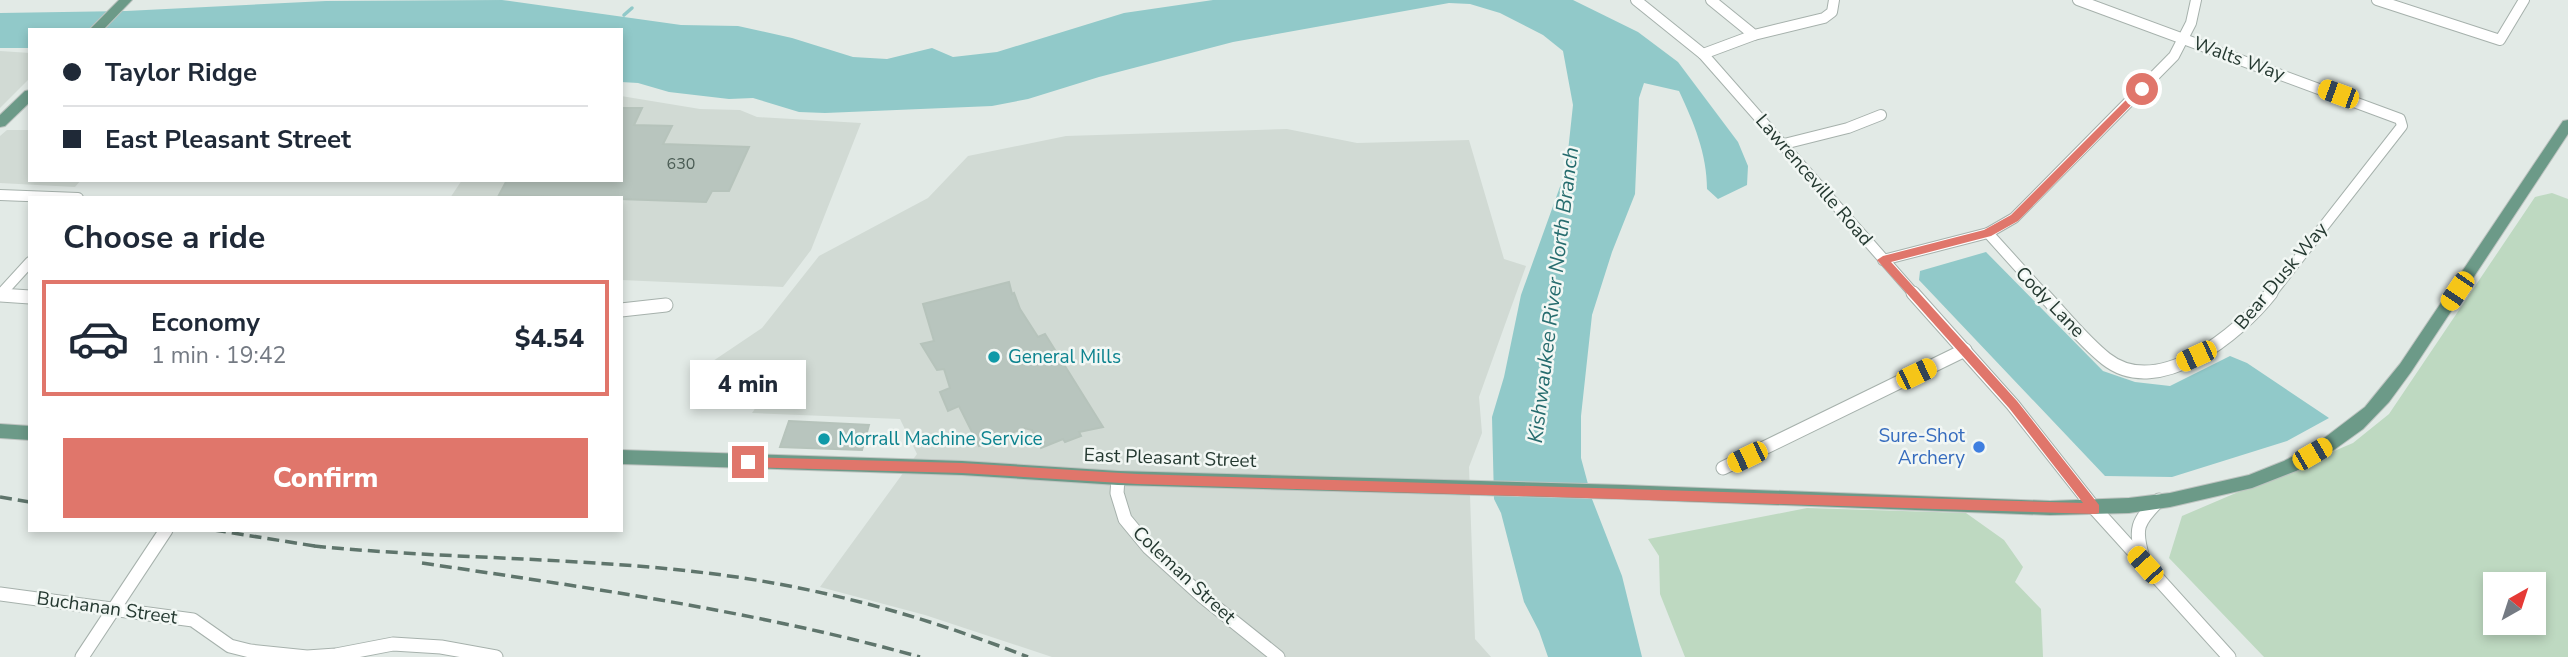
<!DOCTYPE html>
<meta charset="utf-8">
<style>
:root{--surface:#fff;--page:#f2f2f3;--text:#1f2937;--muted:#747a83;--line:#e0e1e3;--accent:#e0766b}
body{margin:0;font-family:"Nunito Sans",sans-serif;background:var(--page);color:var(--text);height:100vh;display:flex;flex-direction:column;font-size:26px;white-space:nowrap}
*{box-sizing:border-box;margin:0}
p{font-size:23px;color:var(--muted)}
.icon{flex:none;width:38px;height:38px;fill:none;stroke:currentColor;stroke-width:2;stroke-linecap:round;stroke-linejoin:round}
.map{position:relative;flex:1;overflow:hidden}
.sheet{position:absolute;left:28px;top:196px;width:595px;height:336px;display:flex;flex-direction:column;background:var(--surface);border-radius:0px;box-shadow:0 4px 10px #0003}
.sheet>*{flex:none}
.top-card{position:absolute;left:28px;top:28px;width:595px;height:154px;border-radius:0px;box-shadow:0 4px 10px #0003;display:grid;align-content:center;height:154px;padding:0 35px;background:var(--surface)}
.needle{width:46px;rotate:39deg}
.fabs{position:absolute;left:2483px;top:572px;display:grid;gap:14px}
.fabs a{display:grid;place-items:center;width:63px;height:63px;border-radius:0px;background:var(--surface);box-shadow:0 4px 10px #0003;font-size:35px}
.end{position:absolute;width:32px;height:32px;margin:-16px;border:9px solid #e0766b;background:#fff;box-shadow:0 0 0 4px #fff}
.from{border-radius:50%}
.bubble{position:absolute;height:49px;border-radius:0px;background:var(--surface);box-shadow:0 4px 10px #0003;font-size:23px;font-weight:800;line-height:49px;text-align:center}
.car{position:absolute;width:21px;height:42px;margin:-21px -10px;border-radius:9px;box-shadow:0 0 5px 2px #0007;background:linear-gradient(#f5c518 24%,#345 0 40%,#f5c518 0 76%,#345 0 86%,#f5c518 0)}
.top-card b{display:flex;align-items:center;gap:24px;height:66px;font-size:26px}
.top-card b+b{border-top:2px solid var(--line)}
.top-card i{width:18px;height:18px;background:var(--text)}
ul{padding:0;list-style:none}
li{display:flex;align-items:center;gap:21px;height:116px;margin:0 14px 10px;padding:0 21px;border:4px solid transparent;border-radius:0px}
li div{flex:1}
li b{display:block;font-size:26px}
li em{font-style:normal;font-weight:800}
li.current{border-color:var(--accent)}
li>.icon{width:63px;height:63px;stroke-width:1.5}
h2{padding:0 35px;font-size:32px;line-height:84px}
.action{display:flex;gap:14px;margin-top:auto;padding:14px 35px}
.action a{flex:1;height:80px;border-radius:0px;background:var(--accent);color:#fff;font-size:28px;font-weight:800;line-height:80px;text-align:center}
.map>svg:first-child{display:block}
</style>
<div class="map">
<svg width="2568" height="657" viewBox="0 0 2568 657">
<rect width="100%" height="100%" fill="#e2eae6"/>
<!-- built -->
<g fill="#d1dad4">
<path d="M0 51 30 53V78L0 108Z"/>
<path d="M621 96 700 109 740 110 757 117 861 123 811 250 783 287 621 280V198H450L462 180H621Z"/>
<path d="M1287 129 1357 143 1469 140 1504 259 1526 266 1479 397 1482 433 1469 467 1475 639 1491 657H1052L925 615 820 587 917 454 900 419 752 413 773 382 738 380 713 361 762 328 819 256 928 198 968 156 1066 136Z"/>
<path d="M7 130H30V180H81L75 187 0 183V136Z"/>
</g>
<!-- green -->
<g fill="#bed9c1" fill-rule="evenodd">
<path d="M2552 193 2568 199V657H2264L2169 558 2182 516 2353 443 2389 414 2535 197ZM2496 584H2534V623H2496Z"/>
<path d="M1807 508 1966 513 2004 540 2023 567 2015 582 2041 609 2043 657H1685L1660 594 1659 556 1648 539Z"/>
</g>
<!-- water -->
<g fill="#91c9c9">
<path d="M502 0 681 25 738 26 792 38 853 57 887 59 932 48 953 57 997 52 1124 13 1213 0H1573L1638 32 1678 62 1738 142 1748 166 1747 185 1718 199 1707 189C1707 154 1694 123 1679 91L1644 83 1639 98 1635 194 1612 252 1592 315 1581 416V458L1592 499 1622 576 1642 657H1548L1539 631 1524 602 1501 513 1494 499 1492 417 1504 377 1521 295 1566 170 1573 105 1563 51 1543 35 1500 13 1470 4 1449 3 1233 42 1099 77 1028 99 992 106 825 113 799 112 753 98 729 99 669 92 638 83 621 82V30H30V48H0V13L126 11 326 1Z"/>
<path d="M1986 252 2103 371 2135 382 2170 386 2230 356 2247 363 2329 418 2287 441 2172 477 2105 476 1919 280 1920 271Z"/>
</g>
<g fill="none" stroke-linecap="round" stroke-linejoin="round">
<!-- stream -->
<path stroke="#91c9c9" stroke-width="3.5" d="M624 15 632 8"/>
</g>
<!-- building -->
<g fill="#b8c5be" stroke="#b6c3bb" stroke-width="2">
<path d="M621 108H642L634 125 672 126 663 144 749 147 729 191H712L706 202 499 195 507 180H621Z"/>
<path d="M1009 282 1012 294 1014 293 1020 309 1038 337 1045 334 1103 427 1079 432 1081 436 1065 442 1063 439 1041 448 1032 430 1024 428 979 446 959 406 948 411 940 392 950 388 944 369 937 370 921 344 934 341 923 304Z"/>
<path d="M789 421 869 425 862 450 780 447Z"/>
</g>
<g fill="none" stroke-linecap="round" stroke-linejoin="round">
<defs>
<g id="minor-far1">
<path d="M1636 0 1703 54 1915 295"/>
<path d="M1711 0 1754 35 1824 18 1832 12 1834 0"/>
<path d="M2078 0 2400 119 2402 126 2270 295"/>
<path d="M2377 0 2500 40 2524 0"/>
<path d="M1703 54 1754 35"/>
<path d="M1784 144 1848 128 1881 115"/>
<path d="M0 195 78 198"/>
<path d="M1988 233 2044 295"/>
<path d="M1883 260 1988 233 2014 218 2174 56 2191 23 2196 0"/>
<path d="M0 295 30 262"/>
<path d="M0 295H3"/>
</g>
<g id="minor">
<path d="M1913 293 2013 405 2095 509 2229 657"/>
<path d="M2042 293C2063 315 2083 341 2106 359 2158 400 2239 334 2271 293"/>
<path d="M0 295 30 297"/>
<path d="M621 310 666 305"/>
<path d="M1723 468 1965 350"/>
<path d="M1118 478 1117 493 1125 519 1149 548 1203 597 1278 657"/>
<path d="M2143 558C2134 528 2137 522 2159 500"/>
<path d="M0 594 193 620 230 646 250 651 307 657 336 655 393 644 441 647 496 657"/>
<path d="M82 657 166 530"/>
</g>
<g id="major">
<path d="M119 0H132L103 30H89Z"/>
<path d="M30 90V102L5 126 0 127V115L25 91Z"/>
<path d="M2568 120V134L2411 372 2389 402 2363 429 2331 452 2296 471 2252 488 2170 507 2129 513 2050 515 1623 499 1118 485 962 475 621 464V450L962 461 1118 471 1623 485 2050 501 2129 498 2170 493 2249 475 2284 461 2319 442 2365 407 2400 364 2563 121Z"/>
<path d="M0 424 30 426V440L0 438Z"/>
</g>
</defs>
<!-- minor-far1 casing -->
<use href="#minor-far1" stroke="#a6b1ac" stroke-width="12"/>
<!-- minor casing -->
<use href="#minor" stroke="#a6b1ac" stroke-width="15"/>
<!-- major casing -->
<use href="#major" stroke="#bec4c1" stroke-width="2"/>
<!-- minor-far1 -->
<use href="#minor-far1" stroke="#fff" stroke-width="10"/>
<!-- minor -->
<use href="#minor" stroke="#fff" stroke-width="13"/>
<!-- major -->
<use href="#major" fill="#6c9a88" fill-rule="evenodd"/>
<!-- rail -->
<g stroke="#5f756c" stroke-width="3.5" stroke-dasharray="12 6" stroke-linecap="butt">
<path d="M0 497 30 502"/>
<path d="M214 530 321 547"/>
<path d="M314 546C444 559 576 557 706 573 817 586 924 616 1028 657"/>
<path d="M422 563C590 588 756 611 920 657"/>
</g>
</g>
<!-- route -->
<path fill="#e0766b" d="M2139 87 2147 89 2018 221 1991 236 1891 262 2017 401 2099 505V513L2095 514 1137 484 962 473 748 467 741 462 748 457 962 463 1137 474 2083 503 2009 408 1877 260 1883 256 1984 230 2011 215Z"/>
<!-- markers -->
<g fill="#0f9aa8" stroke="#f2f7f4" stroke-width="2.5">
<circle cx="994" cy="357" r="7"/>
<circle cx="824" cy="439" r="7"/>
</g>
<circle fill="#3f7fe0" stroke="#f2f7f4" stroke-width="2.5" cx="1979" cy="447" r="7"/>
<g text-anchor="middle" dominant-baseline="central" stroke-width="5" stroke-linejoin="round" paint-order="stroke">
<!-- number labels -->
<g font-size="16" fill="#4a5c54">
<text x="681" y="164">630</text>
</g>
<!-- street labels -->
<g font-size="19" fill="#253931" stroke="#f2f7f4">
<text transform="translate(2239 59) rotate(20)">Walts Way</text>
<text transform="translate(1814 180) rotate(49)">Lawrenceville Road</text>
<text transform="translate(2281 276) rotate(-50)">Bear Dusk Way</text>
<text transform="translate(2050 302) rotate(46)">Cody Lane</text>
<text transform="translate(1170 458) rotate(2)">East Pleasant Street</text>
<text transform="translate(1184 575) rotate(43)">Coleman Street</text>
<text transform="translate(107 608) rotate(8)">Buchanan Street</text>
</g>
<!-- culture labels -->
<g font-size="19" fill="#0d838f" stroke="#f2f7f4" text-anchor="start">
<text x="1008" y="357">General Mills</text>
<text x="838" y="439">Morrall Machine Service</text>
</g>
<!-- shop labels -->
<g font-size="19" fill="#366cbe" stroke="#f2f7f4" text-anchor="end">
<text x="1965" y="436">Sure-Shot<tspan x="1965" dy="22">Archery</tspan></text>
</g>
<!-- water labels -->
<g font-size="21" font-style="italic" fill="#266c6e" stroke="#f2f7f4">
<text transform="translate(1553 295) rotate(-83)">Kishwaukee River North Branch</text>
</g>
</g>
</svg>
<div class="fabs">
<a><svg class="needle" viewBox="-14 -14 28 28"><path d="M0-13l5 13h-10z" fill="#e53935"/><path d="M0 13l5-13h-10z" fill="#747a83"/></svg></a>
</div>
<i class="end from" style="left:2142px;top:89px"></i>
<i class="end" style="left:748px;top:462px"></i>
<div class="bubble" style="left:690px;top:360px;width:116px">4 min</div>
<i class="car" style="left:2338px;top:94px;rotate:290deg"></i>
<i class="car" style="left:2457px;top:291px;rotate:214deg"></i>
<i class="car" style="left:2196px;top:356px;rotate:245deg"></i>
<i class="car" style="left:1916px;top:374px;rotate:64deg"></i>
<i class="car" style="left:2312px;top:454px;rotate:60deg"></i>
<i class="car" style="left:1747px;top:457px;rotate:244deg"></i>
<i class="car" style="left:2145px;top:565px;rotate:318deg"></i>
<div class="top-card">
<b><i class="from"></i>Taylor Ridge</b>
<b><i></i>East Pleasant Street</b>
</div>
<section class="sheet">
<h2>Choose a ride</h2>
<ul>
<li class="current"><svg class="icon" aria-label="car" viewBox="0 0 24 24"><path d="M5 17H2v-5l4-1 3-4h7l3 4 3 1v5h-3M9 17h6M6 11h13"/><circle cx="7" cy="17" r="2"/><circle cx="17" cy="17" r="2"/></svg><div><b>Economy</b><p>1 min · 19:42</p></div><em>$4.54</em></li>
</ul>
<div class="action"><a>Confirm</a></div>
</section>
</div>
